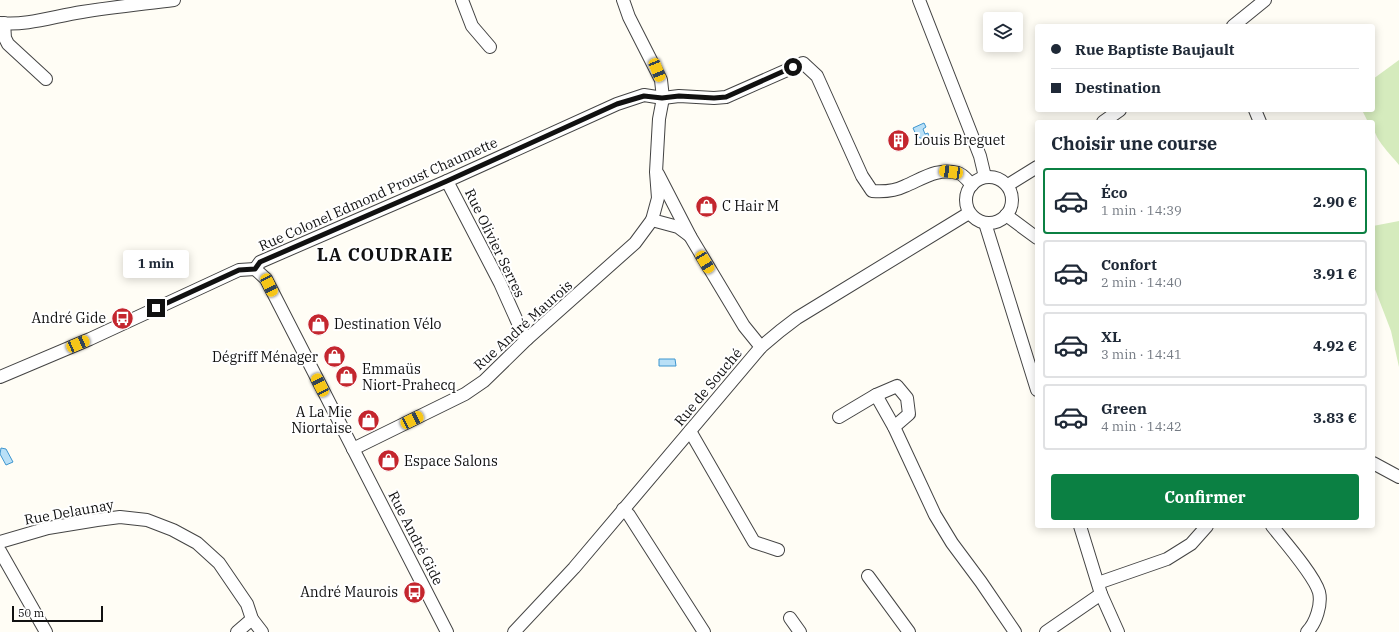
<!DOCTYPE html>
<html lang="fr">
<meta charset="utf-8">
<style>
:root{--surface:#fff;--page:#f6f6f7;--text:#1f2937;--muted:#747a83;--line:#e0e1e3;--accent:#0b8043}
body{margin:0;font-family:"IBM Plex Serif",serif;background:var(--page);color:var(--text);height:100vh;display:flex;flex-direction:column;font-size:15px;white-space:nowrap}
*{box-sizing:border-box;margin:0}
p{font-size:13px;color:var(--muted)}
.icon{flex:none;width:22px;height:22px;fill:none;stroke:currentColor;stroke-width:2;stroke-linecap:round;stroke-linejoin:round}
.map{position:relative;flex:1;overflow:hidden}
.drawer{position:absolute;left:1035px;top:120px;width:340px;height:408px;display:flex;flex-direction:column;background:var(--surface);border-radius:4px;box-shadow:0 2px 10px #0003}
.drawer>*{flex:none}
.top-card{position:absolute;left:1035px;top:24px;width:340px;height:88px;border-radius:4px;box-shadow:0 2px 10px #0003;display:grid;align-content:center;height:88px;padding:0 16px;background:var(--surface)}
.buttons{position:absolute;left:983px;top:12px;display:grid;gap:8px}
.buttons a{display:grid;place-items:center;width:40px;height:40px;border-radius:4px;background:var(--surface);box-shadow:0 2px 10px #0003;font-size:20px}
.scale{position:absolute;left:12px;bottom:10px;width:91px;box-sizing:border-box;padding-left:4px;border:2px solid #111;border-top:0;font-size:11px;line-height:14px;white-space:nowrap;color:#111;-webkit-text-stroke:3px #fff;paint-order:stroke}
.end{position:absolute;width:18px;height:18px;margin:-9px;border:5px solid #111;background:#fff;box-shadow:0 0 0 2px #fff}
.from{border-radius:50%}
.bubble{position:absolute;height:28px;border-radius:4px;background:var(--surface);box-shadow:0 2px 10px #0003;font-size:13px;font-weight:700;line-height:28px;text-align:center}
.car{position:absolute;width:12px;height:24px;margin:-12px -6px;border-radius:5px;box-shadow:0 0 3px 1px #0007;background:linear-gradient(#f5c518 24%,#345 0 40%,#f5c518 0 76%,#345 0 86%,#f5c518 0)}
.top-card b{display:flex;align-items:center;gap:14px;height:38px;font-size:15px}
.top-card b+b{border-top:1px solid var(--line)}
.top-card i{width:10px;height:10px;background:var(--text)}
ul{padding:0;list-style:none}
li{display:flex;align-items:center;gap:12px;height:66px;margin:0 8px 6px;padding:0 8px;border:2px solid var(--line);border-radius:4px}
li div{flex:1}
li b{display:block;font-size:15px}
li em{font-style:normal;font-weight:700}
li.selected{border-color:var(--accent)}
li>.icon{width:36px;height:36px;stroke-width:1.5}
h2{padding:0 16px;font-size:18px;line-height:48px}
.cta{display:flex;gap:8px;margin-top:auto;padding:8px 16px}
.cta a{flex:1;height:46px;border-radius:4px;background:var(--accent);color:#fff;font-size:16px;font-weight:700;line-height:46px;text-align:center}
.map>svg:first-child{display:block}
</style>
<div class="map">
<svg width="1399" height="632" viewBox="0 0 1399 632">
<rect width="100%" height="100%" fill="#fffdf5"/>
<!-- green -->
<g fill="#d5ebbd">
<path d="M1399 60V165C1389 152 1373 139 1373 122H1368L1362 110H1373V79Z"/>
<path d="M1399 221V367L1391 331 1373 284V226Z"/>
</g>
<!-- water -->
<g fill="#b9e0f7" stroke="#3f96cf">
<path d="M924 123 926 127 923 129 925 134 928 133 929 137 924 139 917 137 913 128Z"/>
<path d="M659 359H675L676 366H659Z"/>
<path d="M1 448 6 449 13 462 6 465 0 454Z"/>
</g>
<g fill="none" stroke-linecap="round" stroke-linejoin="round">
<defs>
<g id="minor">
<path d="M462 0 472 26 490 47"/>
<path d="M623 0 629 17 661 80 663 98 659 119 656 172 658 198 652 220 678 227 690 236"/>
<path d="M919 0 980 156 985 177"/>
<path d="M0 23C27 26 55 16 82 12 113 7 143 4 174 0"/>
<path d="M4 23 5 38 8 44 46 79"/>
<path d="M1233 26 1265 0"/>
<path d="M1255 110 1260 122"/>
<path d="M1103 122 1120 110"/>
<path d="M658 174 690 236 744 326 761 347"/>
<circle cx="989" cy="200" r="23"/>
<path d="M447 181 500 283 522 332 527 339"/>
<path d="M1008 185 1037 167"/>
<path d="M1006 215 1037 238"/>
<path d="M985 223 1037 390"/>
<path d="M255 269 260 262 447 181 617 104 644 95 663 98 679 96 714 98 726 97 803 63 817 76 862 176 872 191C884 192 895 191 905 186 922 179 938 167 958 173 963 174 968 181 972 185"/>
<path d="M255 269 266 279 447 632"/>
<path d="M0 377 90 339 239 270 255 269"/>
<path d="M876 395 894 427 935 515 952 543 981 582 1015 632"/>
<path d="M839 417 876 395 897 386 907 398 909 414 894 427"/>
<path d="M690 431 754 542 778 550"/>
<path d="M353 449 465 394 484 381 527 339 635 243 652 220"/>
<path d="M1373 463 1399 477"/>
<path d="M623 509 629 515 704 632"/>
<path d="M1080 526 1101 594 1118 632"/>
<path d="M1272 526C1284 541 1314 575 1319 592 1322 604 1316 623 1307 632"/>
<path d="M0 542 48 528 97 520 120 517 147 520 173 530 197 543 219 563 247 604 252 619 262 632"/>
<path d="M0 551 46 632"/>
<path d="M868 576 909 632"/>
<path d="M1098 583 1167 559 1191 544 1207 526"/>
<path d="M790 618 800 632"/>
<path d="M237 632 252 619"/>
<path d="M514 632 574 568 761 347 780 331 797 318 969 213"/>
<path d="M1046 632 1101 594"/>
</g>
</defs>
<!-- minor casing -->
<use href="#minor" stroke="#444" stroke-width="14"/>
<!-- minor -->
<use href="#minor" stroke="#fff" stroke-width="12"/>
</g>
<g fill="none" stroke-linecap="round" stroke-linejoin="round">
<!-- route -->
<path stroke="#111" stroke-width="5" d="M156 308 239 270 255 269 260 262 447 181 617 104 644 96 662 98 679 96 714 98 726 97 793 67"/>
</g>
<!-- icons -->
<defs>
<symbol id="building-disc" viewBox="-11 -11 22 22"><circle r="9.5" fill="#c4262e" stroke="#fff"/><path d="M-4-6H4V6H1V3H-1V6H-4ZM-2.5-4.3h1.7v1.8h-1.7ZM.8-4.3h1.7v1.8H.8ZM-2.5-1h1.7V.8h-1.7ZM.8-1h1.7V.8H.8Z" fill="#fff"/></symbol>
<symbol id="shop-disc" viewBox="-11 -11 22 22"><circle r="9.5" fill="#c4262e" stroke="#fff"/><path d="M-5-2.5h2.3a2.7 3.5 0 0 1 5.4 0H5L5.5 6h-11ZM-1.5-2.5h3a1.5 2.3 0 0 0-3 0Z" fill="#fff"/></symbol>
<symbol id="bus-disc" viewBox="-11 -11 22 22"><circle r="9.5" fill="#c4262e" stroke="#fff"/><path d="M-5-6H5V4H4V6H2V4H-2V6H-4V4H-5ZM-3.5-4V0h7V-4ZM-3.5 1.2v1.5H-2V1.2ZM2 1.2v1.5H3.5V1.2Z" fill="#fff"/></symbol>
</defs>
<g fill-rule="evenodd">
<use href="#building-disc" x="886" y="128" width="25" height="25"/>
<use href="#shop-disc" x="694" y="194" width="25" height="25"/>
<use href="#bus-disc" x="110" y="306" width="25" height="25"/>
<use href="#shop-disc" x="306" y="312" width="25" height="25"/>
<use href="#shop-disc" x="322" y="344" width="25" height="25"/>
<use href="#shop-disc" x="334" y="364" width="25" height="25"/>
<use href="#shop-disc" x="356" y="408" width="25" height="25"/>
<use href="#shop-disc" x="376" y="448" width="25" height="25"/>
<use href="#bus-disc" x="402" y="580" width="25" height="25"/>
</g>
<g text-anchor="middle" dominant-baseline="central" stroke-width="4" stroke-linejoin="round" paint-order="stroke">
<!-- poi labels -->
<g font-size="14" fill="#111" stroke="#fff" text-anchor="start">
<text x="914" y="140">Louis Breguet</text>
<text x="722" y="206">C Hair M</text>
<text x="106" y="318" text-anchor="end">André Gide</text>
<text x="334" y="324">Destination Vélo</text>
<text x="318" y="357" text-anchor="end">Dégriff Ménager</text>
<text x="362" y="369">Emmaüs<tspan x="362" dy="16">Niort-Prahecq</tspan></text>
<text x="352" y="412" text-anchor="end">A La Mie<tspan x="352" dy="16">Niortaise</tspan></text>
<text x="404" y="461">Espace Salons</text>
<text x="398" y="592" text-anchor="end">André Maurois</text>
</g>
<!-- street labels -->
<g font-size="14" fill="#111" stroke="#fff">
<text transform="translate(378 194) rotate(-24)">Rue Colonel Edmond Proust Chaumette</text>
<text transform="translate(495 243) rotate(64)">Rue Olivier Serres</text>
<text transform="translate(523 325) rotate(-42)">Rue André Maurois</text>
<text transform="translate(708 387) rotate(-50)">Rue de Souché</text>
<text transform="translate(69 512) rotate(-10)">Rue Delaunay</text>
<text transform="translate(416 538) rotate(63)">Rue André Gide</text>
</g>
<!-- district labels -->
<g font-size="18" font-weight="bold" letter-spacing="1" fill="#111" stroke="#fff">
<text x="385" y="254">LA COUDRAIE</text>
</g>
</g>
</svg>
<div class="buttons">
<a><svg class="icon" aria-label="layers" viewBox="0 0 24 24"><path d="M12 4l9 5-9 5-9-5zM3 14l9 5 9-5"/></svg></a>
</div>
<div class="scale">50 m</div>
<i class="end from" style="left:793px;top:67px"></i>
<i class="end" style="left:156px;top:308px"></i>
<div class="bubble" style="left:123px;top:250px;width:66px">1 min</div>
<i class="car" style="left:657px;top:70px;rotate:158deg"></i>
<i class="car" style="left:951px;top:172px;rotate:278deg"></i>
<i class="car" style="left:705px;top:262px;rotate:149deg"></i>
<i class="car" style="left:269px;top:285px;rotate:154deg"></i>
<i class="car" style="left:78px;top:344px;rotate:67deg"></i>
<i class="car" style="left:320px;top:385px;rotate:333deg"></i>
<i class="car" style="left:412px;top:420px;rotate:64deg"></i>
<div class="top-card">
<b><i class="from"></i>Rue Baptiste Baujault</b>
<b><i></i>Destination</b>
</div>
<section class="drawer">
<h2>Choisir une course</h2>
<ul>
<li class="selected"><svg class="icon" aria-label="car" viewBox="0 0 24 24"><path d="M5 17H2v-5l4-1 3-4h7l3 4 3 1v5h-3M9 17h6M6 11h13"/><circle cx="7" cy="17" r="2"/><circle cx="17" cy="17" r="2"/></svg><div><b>Éco</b><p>1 min · 14:39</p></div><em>2.90 €</em></li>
<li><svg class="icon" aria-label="car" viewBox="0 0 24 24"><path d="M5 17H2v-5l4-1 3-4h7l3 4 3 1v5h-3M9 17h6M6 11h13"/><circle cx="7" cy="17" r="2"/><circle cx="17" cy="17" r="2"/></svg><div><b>Confort</b><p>2 min · 14:40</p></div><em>3.91 €</em></li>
<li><svg class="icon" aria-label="car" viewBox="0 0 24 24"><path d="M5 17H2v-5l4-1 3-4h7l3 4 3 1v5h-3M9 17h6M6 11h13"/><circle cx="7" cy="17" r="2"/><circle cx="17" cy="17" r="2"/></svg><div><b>XL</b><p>3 min · 14:41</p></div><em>4.92 €</em></li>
<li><svg class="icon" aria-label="car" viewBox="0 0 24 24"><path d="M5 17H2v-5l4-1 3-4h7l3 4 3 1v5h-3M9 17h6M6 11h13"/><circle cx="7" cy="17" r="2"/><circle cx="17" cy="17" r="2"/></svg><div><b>Green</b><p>4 min · 14:42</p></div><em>3.83 €</em></li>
</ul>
<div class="cta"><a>Confirmer</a></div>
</section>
</div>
